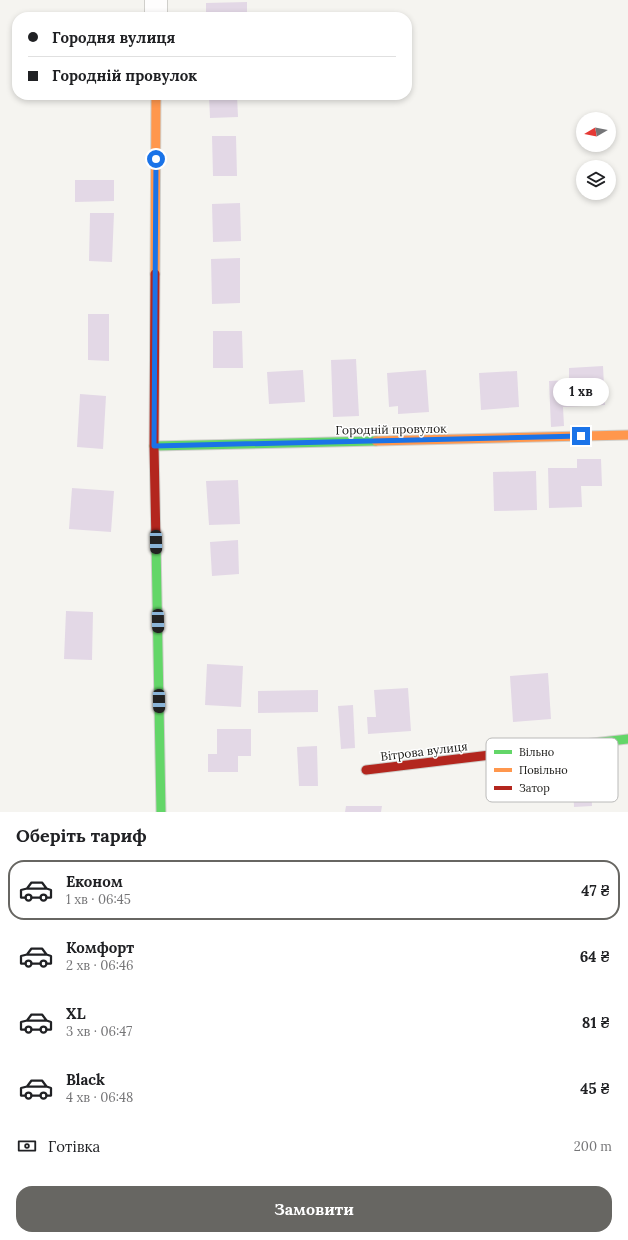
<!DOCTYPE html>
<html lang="uk">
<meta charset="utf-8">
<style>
:root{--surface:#fff;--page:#f2f2f2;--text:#202124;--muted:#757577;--line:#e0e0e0;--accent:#676662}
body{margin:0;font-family:Lora,serif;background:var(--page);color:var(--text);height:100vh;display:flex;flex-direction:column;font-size:15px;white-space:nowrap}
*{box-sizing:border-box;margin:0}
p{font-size:13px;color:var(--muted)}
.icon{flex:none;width:22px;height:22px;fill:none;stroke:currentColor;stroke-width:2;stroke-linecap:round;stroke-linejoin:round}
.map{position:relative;height:812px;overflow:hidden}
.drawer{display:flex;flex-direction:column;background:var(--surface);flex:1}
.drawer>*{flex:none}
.top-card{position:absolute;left:12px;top:12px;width:400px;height:88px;border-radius:16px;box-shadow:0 2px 6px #0003;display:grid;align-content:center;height:88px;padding:0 16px;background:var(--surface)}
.needle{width:26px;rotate:260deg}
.fabs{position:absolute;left:576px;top:112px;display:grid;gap:8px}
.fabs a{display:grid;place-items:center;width:40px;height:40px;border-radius:50%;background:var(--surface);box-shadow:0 2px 6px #0003;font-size:20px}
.end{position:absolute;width:18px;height:18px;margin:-9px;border:5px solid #1a73e8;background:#fff;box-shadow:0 0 0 2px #fff}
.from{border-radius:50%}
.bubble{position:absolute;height:28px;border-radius:14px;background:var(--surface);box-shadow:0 2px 6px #0003;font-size:13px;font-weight:800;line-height:28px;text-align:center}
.car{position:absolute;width:12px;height:24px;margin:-12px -6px;border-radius:5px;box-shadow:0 0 3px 1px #0007;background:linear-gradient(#222 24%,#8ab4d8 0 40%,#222 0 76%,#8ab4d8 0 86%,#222 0)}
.top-card b{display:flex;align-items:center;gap:14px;height:38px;font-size:15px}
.top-card b+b{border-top:1px solid var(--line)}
.top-card i{width:10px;height:10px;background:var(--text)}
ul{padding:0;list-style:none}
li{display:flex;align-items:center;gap:12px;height:60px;margin:0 8px 6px;padding:0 8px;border:2px solid transparent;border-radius:16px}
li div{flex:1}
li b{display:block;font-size:15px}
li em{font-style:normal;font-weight:800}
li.active{border-color:var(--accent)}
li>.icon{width:36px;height:36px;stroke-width:1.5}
h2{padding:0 16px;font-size:18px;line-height:48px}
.pay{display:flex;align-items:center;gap:10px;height:44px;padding:0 16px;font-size:15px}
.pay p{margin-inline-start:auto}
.primary-button{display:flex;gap:8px;margin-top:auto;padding:8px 16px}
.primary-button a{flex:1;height:46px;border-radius:16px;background:var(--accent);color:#fff;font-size:16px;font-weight:800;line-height:46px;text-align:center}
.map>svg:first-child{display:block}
</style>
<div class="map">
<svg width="628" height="812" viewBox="0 0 628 812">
<rect width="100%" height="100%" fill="#f5f4f0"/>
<!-- building -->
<g fill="#e3d8e6">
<path d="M247 2V17H206V3Z"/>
<path d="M209 95H237L238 117 210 118Z"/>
<path d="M212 136H236L237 176H213Z"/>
<path d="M75 180H114V201L75 202Z"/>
<path d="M240 203 241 241 213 242 212 204Z"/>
<path d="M90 213H114L112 262 89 261Z"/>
<path d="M240 258V303L212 304 211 259Z"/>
<path d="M88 314H109V361L88 360Z"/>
<path d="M213 331H242L243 368H213Z"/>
<path d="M356 359 359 416 333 417 331 360Z"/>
<path d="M603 366 605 405 563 407 564 426 551 427 549 381 569 380V368Z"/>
<path d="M303 370 305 402 269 404 267 372Z"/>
<path d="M426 370 429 412 398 414V406L389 407 387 373Z"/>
<path d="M517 371 519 407 481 410 479 373Z"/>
<path d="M80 394 106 396 103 449 77 447Z"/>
<path d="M577 459H601L602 486H581L582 507 549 508 548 468H577Z"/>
<path d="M536 471 537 510 494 511 493 472Z"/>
<path d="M238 480 240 524 209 525 206 481Z"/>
<path d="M72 488 114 491 111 532 69 529Z"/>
<path d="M238 540 239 574 212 576 210 542Z"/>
<path d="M66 611 93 612 92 660 64 659Z"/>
<path d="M207 664 243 666 241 707 205 705Z"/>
<path d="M548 673 551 719 513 722 510 676Z"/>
<path d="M408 688 411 731 368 734 367 717H376L374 690Z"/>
<path d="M318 690V712L258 713V691Z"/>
<path d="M353 705 355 748 341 749 338 706Z"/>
<path d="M217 729H251V756H238V772H208V754H217Z"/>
<path d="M317 746 318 786H299L297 747Z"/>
<path d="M590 763 592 806 574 807 572 764Z"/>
<path d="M346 806H382L381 812H345Z"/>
</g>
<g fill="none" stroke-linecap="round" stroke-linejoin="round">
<defs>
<path id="street" d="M156 17V0"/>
<g id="fast">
<path d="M154 446 376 441"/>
<path d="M156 543 161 812"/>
<path d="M532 750 628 739"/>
</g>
<g id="slow">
<path d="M155 274 156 95"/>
<path d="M376 441 628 435"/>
</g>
<g id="jam">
<path d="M155 274 154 446 156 543"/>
<path d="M366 770 532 750"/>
</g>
</defs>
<!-- street casing -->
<use href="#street" stroke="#d0cfcb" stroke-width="24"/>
<!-- fast casing -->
<use href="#fast" stroke="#d0cfcb" stroke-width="11"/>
<!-- slow casing -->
<use href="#slow" stroke="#d0cfcb" stroke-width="11"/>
<!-- jam casing -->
<use href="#jam" stroke="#d0cfcb" stroke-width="11"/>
<!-- street -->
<use href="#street" stroke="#fefdfd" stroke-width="22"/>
<!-- fast -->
<use href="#fast" stroke="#63d668" stroke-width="9"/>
<!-- slow -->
<use href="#slow" stroke="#ff974d" stroke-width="9"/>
<!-- jam -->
<use href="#jam" stroke="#b3261e" stroke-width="9"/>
</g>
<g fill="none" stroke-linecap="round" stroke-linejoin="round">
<!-- route -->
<path stroke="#1a73e8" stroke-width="5" d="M156 159 154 446 581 436"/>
</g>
<g text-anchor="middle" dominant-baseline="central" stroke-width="3" stroke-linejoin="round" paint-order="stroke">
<!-- street labels -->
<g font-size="12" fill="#1a1916" stroke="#fff">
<text transform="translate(391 429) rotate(-1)">Городній провулок</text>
<text transform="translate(424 751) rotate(-7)">Вітрова вулиця</text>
</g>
</g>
<!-- legend -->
<rect x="486" y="738" width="132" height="64" rx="6" fill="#fff" stroke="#babab9" stroke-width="1"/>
<rect x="494" y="750" width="18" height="4" fill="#63d668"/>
<rect x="494" y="768" width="18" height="4" fill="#ff974d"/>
<rect x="494" y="786" width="18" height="4" fill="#b3261e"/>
<g font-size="11" fill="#1a1916">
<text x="519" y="756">Вільно</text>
<text x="519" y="774">Повільно</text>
<text x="519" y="792">Затор</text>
</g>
</svg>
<div class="fabs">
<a><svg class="needle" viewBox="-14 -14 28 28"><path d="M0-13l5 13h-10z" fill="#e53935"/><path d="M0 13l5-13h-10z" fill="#757577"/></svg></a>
<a><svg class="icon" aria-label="layers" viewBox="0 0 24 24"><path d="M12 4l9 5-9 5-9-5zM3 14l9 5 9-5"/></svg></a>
</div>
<i class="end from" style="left:156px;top:159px"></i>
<i class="end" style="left:581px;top:436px"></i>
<div class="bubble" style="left:553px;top:378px;width:56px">1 хв</div>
<i class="car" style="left:156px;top:542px;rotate:179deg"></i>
<i class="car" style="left:158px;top:621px;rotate:179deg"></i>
<i class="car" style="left:159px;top:701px;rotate:179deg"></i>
<div class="top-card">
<b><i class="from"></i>Городня вулиця</b>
<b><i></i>Городній провулок</b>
</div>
</div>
<section class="drawer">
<h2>Оберіть тариф</h2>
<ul>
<li class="active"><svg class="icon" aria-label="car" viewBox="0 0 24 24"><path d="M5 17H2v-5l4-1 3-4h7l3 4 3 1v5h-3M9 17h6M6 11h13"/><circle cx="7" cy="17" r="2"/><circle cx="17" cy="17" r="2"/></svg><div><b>Економ</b><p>1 хв · 06:45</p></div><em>47 ₴</em></li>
<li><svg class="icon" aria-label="car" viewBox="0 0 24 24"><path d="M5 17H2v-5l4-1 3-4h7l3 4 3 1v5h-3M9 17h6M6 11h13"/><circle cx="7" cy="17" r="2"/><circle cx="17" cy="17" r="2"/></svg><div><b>Комфорт</b><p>2 хв · 06:46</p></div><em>64 ₴</em></li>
<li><svg class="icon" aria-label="car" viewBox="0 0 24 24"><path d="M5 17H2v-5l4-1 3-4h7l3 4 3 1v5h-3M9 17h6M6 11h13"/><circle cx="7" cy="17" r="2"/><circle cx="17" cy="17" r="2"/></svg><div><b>XL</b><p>3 хв · 06:47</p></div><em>81 ₴</em></li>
<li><svg class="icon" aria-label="car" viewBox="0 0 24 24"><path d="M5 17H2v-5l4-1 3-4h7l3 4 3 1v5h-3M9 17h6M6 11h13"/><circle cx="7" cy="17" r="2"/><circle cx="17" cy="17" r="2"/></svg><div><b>Black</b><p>4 хв · 06:48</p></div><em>45 ₴</em></li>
</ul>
<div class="pay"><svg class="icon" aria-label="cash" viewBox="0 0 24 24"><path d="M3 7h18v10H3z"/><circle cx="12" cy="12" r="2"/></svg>Готівка<p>200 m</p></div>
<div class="primary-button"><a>Замовити</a></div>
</section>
